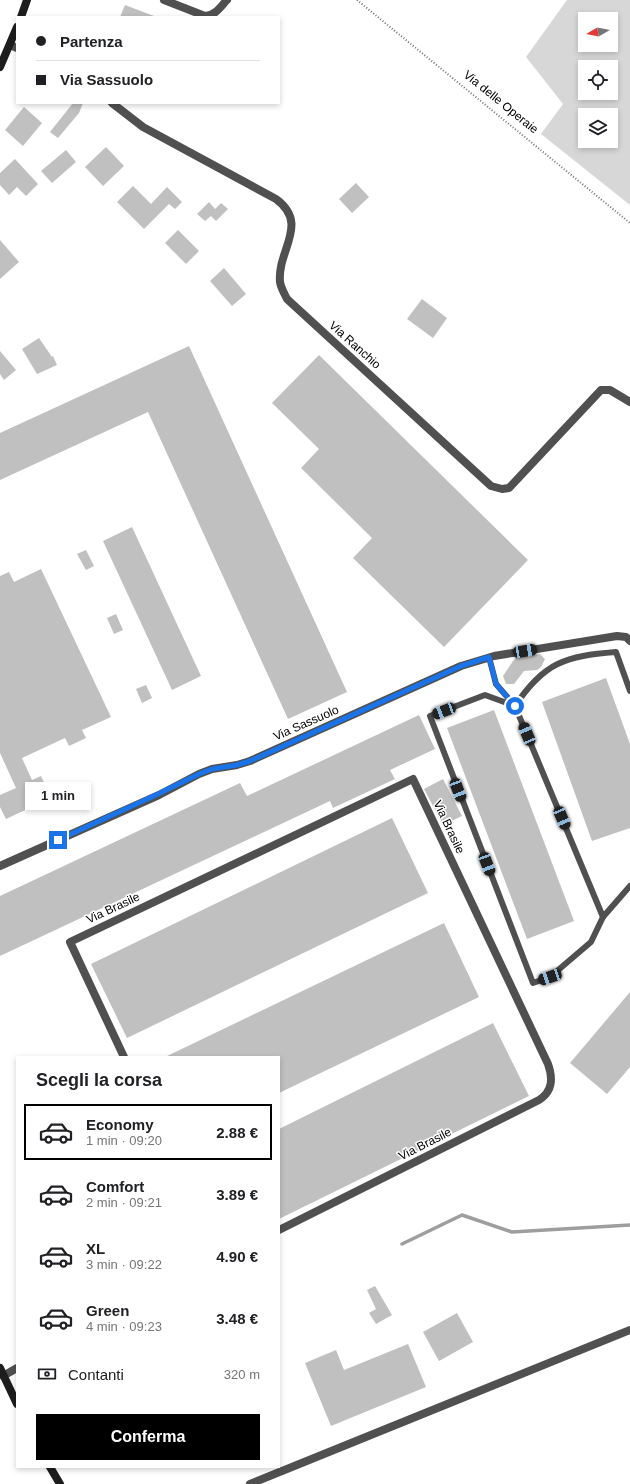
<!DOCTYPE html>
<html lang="it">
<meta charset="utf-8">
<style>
:root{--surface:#fff;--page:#f2f2f2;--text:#202124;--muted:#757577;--line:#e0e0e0;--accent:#000}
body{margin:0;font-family:Helvetica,sans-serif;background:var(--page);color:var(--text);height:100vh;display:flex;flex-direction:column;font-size:15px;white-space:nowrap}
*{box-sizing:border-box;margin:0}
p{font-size:13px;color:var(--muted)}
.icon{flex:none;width:22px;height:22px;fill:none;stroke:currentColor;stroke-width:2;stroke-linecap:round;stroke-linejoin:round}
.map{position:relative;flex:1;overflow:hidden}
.sheet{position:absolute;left:16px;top:1056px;width:264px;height:412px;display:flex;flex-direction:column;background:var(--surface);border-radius:0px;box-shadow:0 2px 6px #0003}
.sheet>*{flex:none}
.top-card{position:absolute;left:16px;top:16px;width:264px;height:88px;border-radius:0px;box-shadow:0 2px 6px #0003;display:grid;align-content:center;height:88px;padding:0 20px;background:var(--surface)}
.needle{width:26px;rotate:261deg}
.fabs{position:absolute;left:578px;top:12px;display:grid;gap:8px}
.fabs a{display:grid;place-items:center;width:40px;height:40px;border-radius:0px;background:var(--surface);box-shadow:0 2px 6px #0003;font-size:20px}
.end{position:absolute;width:18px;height:18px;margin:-9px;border:5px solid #1a73e8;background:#fff;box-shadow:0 0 0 2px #fff}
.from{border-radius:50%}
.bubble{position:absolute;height:28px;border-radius:0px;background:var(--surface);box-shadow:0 2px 6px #0003;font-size:13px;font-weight:600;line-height:28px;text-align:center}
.car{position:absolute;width:12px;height:24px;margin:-12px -6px;border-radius:5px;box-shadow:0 0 3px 1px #0007;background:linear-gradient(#222 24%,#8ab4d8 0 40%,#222 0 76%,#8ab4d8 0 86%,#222 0)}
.top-card b{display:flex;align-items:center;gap:14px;height:38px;font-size:15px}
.top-card b+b{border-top:1px solid var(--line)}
.top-card i{width:10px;height:10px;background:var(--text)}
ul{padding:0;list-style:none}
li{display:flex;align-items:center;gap:12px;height:56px;margin:0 8px 6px;padding:0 12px;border:2px solid transparent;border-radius:0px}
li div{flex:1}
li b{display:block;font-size:15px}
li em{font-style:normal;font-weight:600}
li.current{border-color:var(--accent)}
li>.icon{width:36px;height:36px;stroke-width:1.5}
h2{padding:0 20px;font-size:18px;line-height:48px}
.pay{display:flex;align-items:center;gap:10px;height:44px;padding:0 20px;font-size:15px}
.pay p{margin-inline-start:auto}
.primary-button{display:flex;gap:8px;margin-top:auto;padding:8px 20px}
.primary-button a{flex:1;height:46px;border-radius:0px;background:var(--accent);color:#fff;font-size:16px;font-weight:600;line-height:46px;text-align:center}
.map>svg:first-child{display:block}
</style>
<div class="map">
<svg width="630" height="1484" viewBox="0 0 630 1484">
<rect width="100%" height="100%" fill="#fff"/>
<!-- green -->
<path fill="#d7d7d7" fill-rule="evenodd" d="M567 0H630V205L541 134 563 104 526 57ZM585 19H611V45H585ZM585 67H611V93H585ZM585 115H611V141H585Z"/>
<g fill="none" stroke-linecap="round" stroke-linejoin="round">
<!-- stream -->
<path stroke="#9e9e9e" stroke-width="3.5" d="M402 1244 462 1215 512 1232 630 1225"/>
</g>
<!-- building -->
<g fill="#c0c0c0">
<path d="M125 5 154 16 153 17H120Z"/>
<path d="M73 103H83L79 113 58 138 50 132Z"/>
<path d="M24 107 42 123 23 146 5 130Z"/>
<path d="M106 147 124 166 103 186 85 167Z"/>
<path d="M66 150 76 162 52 183 41 171Z"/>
<path d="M15 159 38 184 26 196 17 187 9 195 0 185V173Z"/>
<path d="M356 183 369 197 352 213 339 199Z"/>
<path d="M133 186 151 204 167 187 182 202 175 209 169 204 144 229 117 202Z"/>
<path d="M209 202 215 209 221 203 228 209 216 221 211 216 205 221 197 214Z"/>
<path d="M178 230 199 251 186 264 165 243Z"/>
<path d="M0 240 19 262 0 279Z"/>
<path d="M224 268 246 294 232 306 210 281Z"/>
<path d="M422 299 447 318 433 338 407 319Z"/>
<path d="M39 338 52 357 53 356 57 365 37 374 22 349Z"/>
<path d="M189 346 347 692 288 719 148 412 0 480V433Z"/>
<path d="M0 351 16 370 4 380 0 374Z"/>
<path d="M319 355 528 560 444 647 353 558 372 538 301 468 319 449 272 403Z"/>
<path d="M132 527 201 676 172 690 103 541Z"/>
<path d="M86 550 94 566 86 570 77 554Z"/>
<path d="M41 569 111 717 82 730 86 738 69 746 65 738 22 758 32 780 41 776 51 798 6 819 0 807V795L16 788 0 753V576L9 572 14 582Z"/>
<path d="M116 614 123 630 114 634 107 618Z"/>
<path d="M540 654 545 659 541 667 537 670 524 671 514 684H506L503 676 513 661 516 658Z"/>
<path d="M606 678 630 744V828L592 841 542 702Z"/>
<path d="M146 685 152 698 142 703 136 689Z"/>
<path d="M494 710 574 921 527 939 447 728Z"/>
<path d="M419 715 435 749 390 770 395 779 333 808 330 801 0 956V896L240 783 247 796Z"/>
<path d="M443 779 462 816 443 825 424 789Z"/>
<path d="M392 818 428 893 127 1038 91 964Z"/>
<path d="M444 923 479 997 279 1093V1057H165Z"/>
<path d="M630 992V1067L607 1094 570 1063Z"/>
<path d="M493 1023 529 1096 279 1219V1129Z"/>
<path d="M375 1286 392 1315 376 1324 369 1313 376 1309 367 1290Z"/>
<path d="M457 1313 473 1342 439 1361 423 1332Z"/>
<path d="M408 1344 426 1387 331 1426 305 1363 336 1350 344 1370Z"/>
</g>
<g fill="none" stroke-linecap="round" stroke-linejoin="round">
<!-- path -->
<path stroke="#727272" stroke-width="2" stroke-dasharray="1 2" stroke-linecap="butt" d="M357 0 630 223"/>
<!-- lane -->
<g stroke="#505050" stroke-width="6">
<path d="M489 657 496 684 515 706 603 917"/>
<path d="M515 706 485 695 430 716 533 983 550 977 591 942 603 917 630 886"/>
<path d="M515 706C544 662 566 656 616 652L630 691"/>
</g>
<!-- street -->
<g stroke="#505050" stroke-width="8">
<path d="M164 0 205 16C215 16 221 6 227 0"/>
<path d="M10 45 17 48"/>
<path d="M112 103 143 127 276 199C310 224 277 250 280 282 281 288 284 293 287 299L491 486 502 489 509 488 601 390H610L630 402"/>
<path d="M0 866 159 795 199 774 212 769 237 765 250 761 461 666 494 656 617 636 626 637 630 641"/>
<path d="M124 1057 70 942 413 779 548 1064C553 1078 553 1091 539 1100L279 1230"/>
<path d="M3 1376 17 1368"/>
<path d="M250 1484 630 1330"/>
</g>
<!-- secondary -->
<g stroke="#1d1d1d" stroke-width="8">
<path d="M21 17 27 0"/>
<path d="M0 67 17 27"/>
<path d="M0 1368 17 1404"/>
<path d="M50 1467 60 1484"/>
</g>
</g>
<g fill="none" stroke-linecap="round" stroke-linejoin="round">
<!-- route -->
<path stroke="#1a73e8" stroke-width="5" d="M58 840 158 794 199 774 212 769 237 765 250 761 461 666 489 657 496 684 515 706"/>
</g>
<g text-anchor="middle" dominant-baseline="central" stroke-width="3" stroke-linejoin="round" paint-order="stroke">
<!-- street labels -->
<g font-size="12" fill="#000" stroke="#fff">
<text transform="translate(501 102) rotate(39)">Via delle Operaie</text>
<text transform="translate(355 345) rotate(42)">Via Ranchio</text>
<text transform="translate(306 723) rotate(-24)">Via Sassuolo</text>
<text transform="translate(449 827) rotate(65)">Via Brasile</text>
<text transform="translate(113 908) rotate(-25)">Via Brasile</text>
<text transform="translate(425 1144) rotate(-27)">Via Brasile</text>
</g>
</g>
</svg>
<div class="fabs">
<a><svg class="needle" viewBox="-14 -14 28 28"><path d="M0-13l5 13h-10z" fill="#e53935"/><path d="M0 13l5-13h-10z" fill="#757577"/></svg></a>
<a><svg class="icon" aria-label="locate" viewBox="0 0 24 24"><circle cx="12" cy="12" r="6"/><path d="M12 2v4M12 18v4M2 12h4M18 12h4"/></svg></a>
<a><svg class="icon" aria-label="layers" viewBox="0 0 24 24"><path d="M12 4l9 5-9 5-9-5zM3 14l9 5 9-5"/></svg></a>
</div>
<i class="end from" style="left:515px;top:706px"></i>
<i class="end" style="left:58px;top:840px"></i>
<div class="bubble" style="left:25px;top:782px;width:66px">1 min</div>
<i class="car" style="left:525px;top:651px;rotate:81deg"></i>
<i class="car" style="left:444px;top:711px;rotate:249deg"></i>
<i class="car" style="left:527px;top:734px;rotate:337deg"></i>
<i class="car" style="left:458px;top:790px;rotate:159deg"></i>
<i class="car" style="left:562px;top:818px;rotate:157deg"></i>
<i class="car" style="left:487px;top:864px;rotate:159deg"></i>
<i class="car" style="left:550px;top:977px;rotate:251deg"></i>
<div class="top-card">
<b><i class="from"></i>Partenza</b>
<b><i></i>Via Sassuolo</b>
</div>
<section class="sheet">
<h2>Scegli la corsa</h2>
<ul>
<li class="current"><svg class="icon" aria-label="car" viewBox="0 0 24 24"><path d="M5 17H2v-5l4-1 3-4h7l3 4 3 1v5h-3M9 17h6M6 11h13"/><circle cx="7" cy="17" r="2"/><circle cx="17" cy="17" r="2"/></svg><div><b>Economy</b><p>1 min · 09:20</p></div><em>2.88 €</em></li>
<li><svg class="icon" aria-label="car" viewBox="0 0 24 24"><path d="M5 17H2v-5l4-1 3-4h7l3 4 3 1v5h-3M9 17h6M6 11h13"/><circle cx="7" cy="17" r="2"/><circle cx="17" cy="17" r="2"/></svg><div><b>Comfort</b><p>2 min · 09:21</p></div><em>3.89 €</em></li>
<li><svg class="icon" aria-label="car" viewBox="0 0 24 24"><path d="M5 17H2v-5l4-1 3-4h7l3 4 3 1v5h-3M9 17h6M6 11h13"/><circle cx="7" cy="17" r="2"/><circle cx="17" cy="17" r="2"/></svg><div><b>XL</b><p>3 min · 09:22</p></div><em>4.90 €</em></li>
<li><svg class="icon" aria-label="car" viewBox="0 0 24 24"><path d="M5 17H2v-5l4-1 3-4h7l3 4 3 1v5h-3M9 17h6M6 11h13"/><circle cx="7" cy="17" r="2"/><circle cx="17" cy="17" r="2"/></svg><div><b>Green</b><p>4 min · 09:23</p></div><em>3.48 €</em></li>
</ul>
<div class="pay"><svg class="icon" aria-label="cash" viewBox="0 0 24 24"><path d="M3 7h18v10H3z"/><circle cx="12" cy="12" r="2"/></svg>Contanti<p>320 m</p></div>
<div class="primary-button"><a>Conferma</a></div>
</section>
</div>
